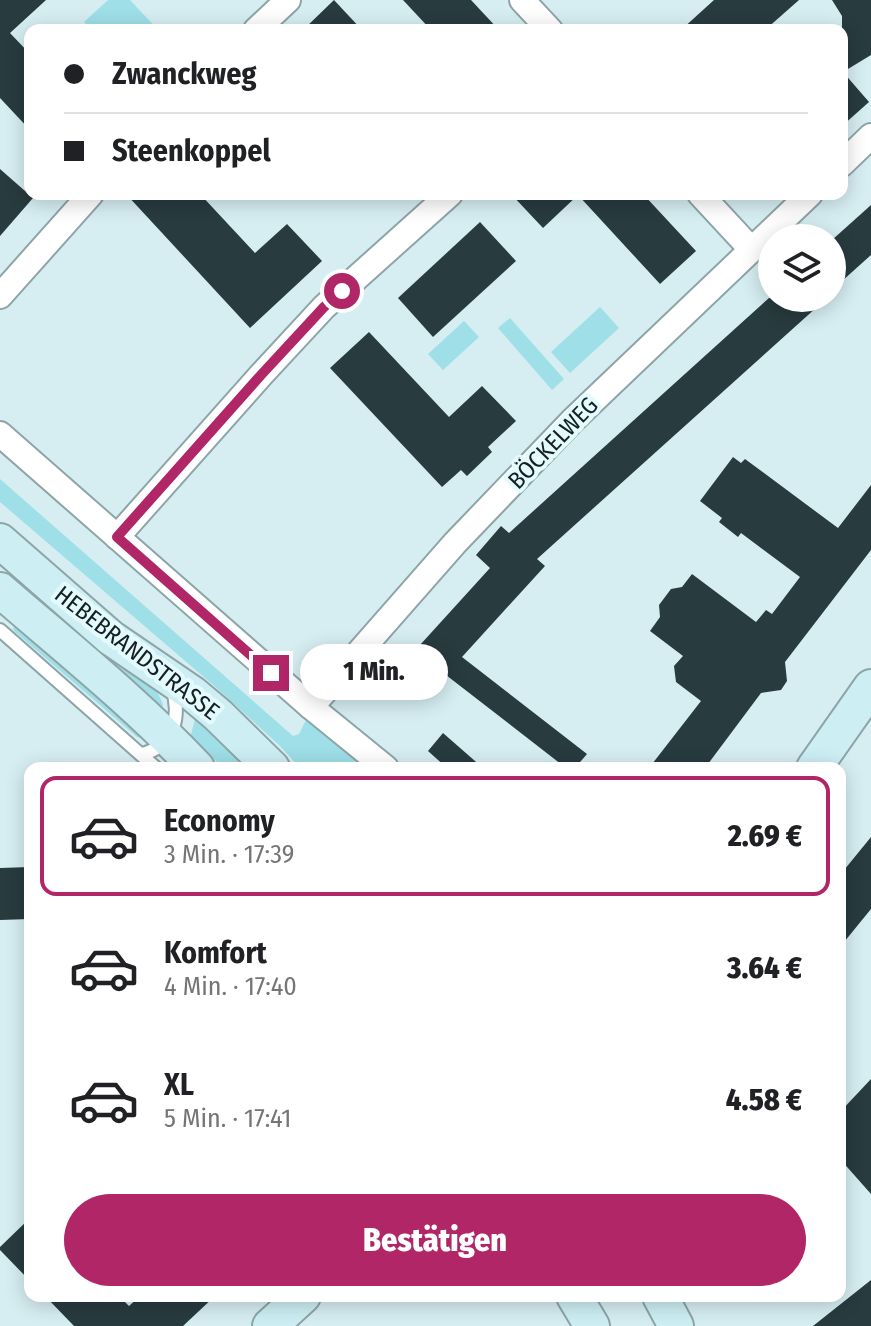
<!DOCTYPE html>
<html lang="de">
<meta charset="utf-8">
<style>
:root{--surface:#fff;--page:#f2f2f2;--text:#202124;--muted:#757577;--line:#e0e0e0;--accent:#b02666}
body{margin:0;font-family:"Fira Sans Condensed",sans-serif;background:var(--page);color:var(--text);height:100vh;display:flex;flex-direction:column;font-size:30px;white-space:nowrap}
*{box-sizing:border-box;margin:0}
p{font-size:26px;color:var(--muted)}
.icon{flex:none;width:44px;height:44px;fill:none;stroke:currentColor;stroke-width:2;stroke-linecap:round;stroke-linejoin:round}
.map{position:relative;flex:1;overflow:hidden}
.sheet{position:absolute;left:24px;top:762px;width:822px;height:540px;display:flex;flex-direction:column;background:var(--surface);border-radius:16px;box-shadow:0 4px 20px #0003}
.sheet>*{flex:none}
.top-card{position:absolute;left:24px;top:24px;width:824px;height:176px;border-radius:16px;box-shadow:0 4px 20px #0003;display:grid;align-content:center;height:176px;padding:0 40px;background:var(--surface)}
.buttons{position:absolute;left:758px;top:224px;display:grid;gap:16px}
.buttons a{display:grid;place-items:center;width:88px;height:88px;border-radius:50%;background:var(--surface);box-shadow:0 4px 20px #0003;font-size:40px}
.end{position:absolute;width:36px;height:36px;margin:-18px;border:10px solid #b02666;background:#fff;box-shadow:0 0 0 4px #fff}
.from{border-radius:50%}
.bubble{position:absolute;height:56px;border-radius:28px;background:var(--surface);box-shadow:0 4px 20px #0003;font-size:26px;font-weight:800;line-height:56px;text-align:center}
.top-card b{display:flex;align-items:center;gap:28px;height:76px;font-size:30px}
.top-card b+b{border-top:2px solid var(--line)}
.top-card i{width:20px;height:20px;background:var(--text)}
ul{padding:14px 0 0;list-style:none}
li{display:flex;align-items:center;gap:24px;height:120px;margin:0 16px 12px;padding:0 24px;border:4px solid transparent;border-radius:16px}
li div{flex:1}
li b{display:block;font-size:30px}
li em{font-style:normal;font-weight:800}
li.selected{border-color:var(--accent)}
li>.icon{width:72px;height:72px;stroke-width:1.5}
.button{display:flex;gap:16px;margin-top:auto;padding:16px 40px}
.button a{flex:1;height:92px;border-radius:48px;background:var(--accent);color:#fff;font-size:32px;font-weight:800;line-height:92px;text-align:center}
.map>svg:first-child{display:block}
</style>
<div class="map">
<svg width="871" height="1326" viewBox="0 0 871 1326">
<rect width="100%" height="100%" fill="#d6eef2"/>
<!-- green -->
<g fill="#9fdfe8">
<path d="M108 0H130L158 30H92L84 22Z"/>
<path d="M600 307 619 328 570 373 551 352Z"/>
<path d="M510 318 564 379 552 390 498 328Z"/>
<path d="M464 321 479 337 443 370 428 354Z"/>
<path d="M0 479 293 736 299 734 306 720 368 768H300L280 746 212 684 0 502Z"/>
<path d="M49 604 153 683 163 704 162 708H157L42 609Z"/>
<path d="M16 625 146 738 144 739 137 737 14 631 13 628Z"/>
<path d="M197 712 252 768H224L190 738Z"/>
</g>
<!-- building -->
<g fill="#283b3f">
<path d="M0 0H46L10 33 30 54V130L0 98Z"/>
<path d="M334 0 362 30H303Z"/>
<path d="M403 0H471L499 30H431Z"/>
<path d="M714 0H799L765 30H681Z"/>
<path d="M832 0H871V55L843 72 869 102 842 126V16Z"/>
<path d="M0 169 33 198 0 236Z"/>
<path d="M126 194H200L255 253 287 224 322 261 250 328Z"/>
<path d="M511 194H643L696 251 660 284 578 195 543 228Z"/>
<path d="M871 205V255L832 290V240Z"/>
<path d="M480 222 516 261 433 337 398 298Z"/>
<path d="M769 298H827L537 559 545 566 462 657 587 754 575 768H566L446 675 429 693 400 667 490 568 476 555 501 526 509 533Z"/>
<path d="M369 332 449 417 482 386 516 421 488 447 492 452 467 476 461 470 442 487 330 368Z"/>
<path d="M733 457 741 463 745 459 838 528 871 485V550L785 662 787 681 781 690 761 693 705 768H649L701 701 676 682 674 666 683 656 650 631 660 617 659 605 671 589 682 587 692 574 756 622 766 610 772 614 800 577 741 533 738 537 719 522 722 518 700 501Z"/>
<path d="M443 733 483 768H447L428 751Z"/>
<path d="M871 837V909L840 947V875Z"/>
<path d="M30 867V919L0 920V868Z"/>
<path d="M871 1079V1194L840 1159V1112Z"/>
<path d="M30 1218V1281L0 1250V1247Z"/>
<path d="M871 1280V1326H813Z"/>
<path d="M45 1296H119L129 1306 140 1296H215L183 1326H74Z"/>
</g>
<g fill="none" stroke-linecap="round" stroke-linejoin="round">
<defs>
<g id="service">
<path d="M0 630 156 768"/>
<path d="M142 754C175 746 181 716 172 687"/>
</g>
<g id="minor">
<path d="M522 0 550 30"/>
<path d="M256 30 288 0"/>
<path d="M842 164 871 136"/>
<path d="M700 194 751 249"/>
<path d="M0 296 91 194"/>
<path d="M0 434 311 707 386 768"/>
<path d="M117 537 261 375 324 307 450 194"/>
<path d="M311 707 455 543 572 421 810 194"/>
</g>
<g id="secondary">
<path d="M0 541 111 638 193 694 218 715 272 768"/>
<path d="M0 590C67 648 136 703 197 768"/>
<path d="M814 768 871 687"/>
<path d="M574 1296 592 1326"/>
<path d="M660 1296 676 1326"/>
<path d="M270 1326 303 1296"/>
</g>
</defs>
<!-- service casing -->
<use href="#service" stroke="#8ea5a8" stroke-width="16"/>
<!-- minor casing -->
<use href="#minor" stroke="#8ea5a8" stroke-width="28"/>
<!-- secondary casing -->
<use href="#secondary" stroke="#8ea5a8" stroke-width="38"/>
<!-- service -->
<use href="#service" stroke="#fff" stroke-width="12"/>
<!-- minor -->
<use href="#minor" stroke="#fff" stroke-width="24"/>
<!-- secondary -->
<use href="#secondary" stroke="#cdeff4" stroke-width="34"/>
</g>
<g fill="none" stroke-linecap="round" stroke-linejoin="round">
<!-- route -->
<path stroke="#b02666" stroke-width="10" d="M271 673 117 537 261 375 324 307 342 291"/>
</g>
<g text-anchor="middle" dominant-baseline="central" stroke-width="8" stroke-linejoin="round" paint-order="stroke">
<!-- street labels -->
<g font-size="24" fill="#161f21" stroke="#e3fbff">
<text transform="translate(553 443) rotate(-46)">BÖCKELWEG</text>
<text transform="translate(137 653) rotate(38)">HEBEBRANDSTRASSE</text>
</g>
</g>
</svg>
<div class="buttons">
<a><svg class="icon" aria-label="layers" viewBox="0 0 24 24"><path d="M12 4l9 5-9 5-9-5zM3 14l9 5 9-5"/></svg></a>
</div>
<i class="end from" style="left:342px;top:291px"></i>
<i class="end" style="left:271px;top:673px"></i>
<div class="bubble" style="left:300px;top:644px;width:148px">1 Min.</div>
<div class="top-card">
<b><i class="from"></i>Zwanckweg</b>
<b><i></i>Steenkoppel</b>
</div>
<section class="sheet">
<ul>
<li class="selected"><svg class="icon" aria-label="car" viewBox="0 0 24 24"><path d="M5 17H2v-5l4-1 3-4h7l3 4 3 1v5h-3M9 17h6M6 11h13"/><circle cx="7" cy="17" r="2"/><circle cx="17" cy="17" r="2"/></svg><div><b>Economy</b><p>3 Min. · 17:39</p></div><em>2.69 €</em></li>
<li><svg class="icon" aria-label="car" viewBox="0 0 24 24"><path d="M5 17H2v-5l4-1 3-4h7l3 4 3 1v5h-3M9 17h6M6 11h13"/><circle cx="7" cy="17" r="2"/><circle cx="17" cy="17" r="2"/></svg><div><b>Komfort</b><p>4 Min. · 17:40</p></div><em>3.64 €</em></li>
<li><svg class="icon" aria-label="car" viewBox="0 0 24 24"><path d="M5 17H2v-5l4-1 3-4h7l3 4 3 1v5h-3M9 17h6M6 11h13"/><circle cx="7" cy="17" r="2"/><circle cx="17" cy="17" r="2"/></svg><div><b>XL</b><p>5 Min. · 17:41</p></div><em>4.58 €</em></li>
</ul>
<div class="button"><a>Bestätigen</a></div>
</section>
</div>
